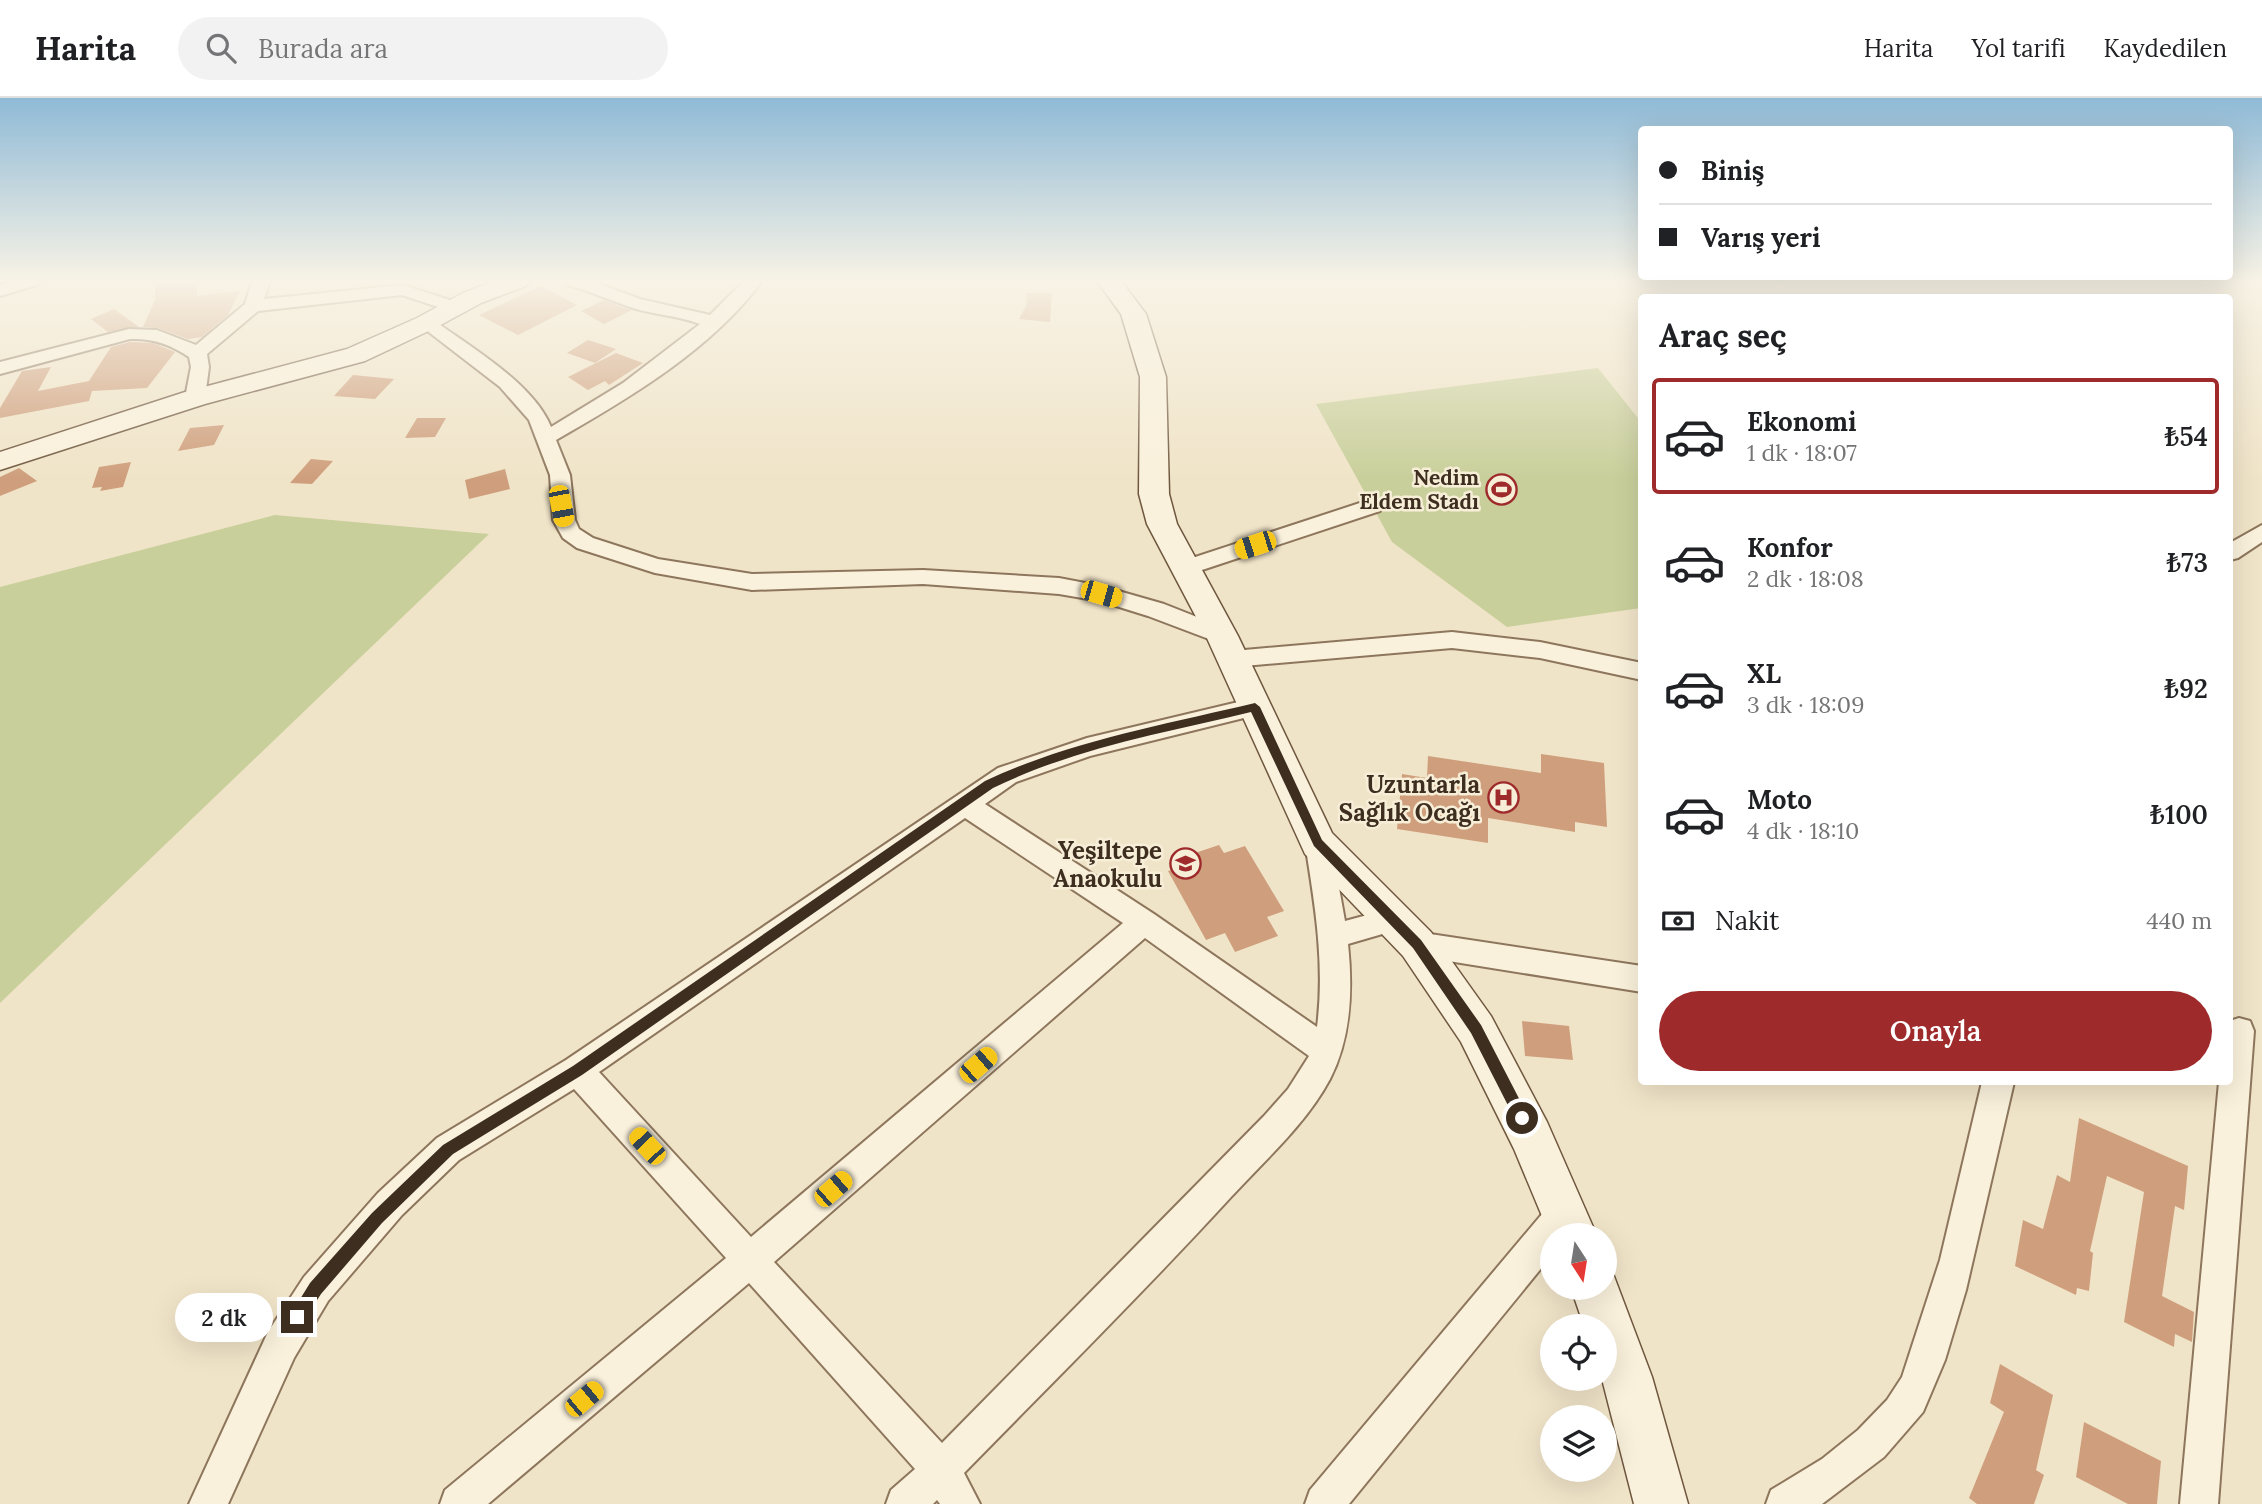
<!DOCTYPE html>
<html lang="tr">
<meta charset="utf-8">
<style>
:root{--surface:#fff;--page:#f2f2f2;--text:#202124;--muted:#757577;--line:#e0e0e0;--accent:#9e2a2b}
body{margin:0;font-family:Lora,serif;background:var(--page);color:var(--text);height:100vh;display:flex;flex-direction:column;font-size:26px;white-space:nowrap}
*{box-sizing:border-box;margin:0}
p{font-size:23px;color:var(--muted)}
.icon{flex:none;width:38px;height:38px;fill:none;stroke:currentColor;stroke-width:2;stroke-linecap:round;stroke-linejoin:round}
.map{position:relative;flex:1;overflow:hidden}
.sheet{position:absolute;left:1638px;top:196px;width:595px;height:791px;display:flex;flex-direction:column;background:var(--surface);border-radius:7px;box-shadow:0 7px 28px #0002}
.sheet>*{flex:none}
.guide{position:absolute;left:1638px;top:28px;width:595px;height:154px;border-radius:7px;box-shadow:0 7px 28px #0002;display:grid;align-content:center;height:154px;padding:0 21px;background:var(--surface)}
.needle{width:46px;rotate:168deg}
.buttons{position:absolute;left:1540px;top:1125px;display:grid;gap:14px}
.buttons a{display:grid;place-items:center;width:77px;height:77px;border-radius:50%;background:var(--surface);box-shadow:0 7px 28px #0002;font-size:35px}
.end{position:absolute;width:32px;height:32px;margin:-16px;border:9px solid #3d2e20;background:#fff;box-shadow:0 0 0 4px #fff}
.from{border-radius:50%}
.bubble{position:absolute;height:49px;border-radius:24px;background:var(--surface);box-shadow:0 7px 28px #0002;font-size:23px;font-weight:600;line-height:49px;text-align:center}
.car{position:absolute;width:21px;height:42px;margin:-21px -10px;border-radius:9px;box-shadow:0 0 5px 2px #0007;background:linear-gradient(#f5c518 24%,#345 0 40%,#f5c518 0 76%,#345 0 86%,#f5c518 0)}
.guide b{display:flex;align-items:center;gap:24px;height:66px;font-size:26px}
.guide b+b{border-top:2px solid var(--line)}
.guide i{width:18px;height:18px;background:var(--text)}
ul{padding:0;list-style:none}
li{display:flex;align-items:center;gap:21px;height:116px;margin:0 14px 10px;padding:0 7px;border:4px solid transparent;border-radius:7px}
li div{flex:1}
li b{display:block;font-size:26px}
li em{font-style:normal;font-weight:600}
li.active{border-color:var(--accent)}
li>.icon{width:63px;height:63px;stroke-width:1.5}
h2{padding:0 21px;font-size:32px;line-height:84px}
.pay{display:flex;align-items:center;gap:18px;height:77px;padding:0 21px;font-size:26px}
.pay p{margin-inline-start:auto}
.primary-button{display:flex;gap:14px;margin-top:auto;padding:14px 21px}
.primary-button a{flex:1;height:80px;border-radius:42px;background:var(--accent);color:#fff;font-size:28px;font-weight:600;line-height:80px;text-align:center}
header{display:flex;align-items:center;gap:42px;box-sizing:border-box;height:98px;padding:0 35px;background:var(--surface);border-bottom:2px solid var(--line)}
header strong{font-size:33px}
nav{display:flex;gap:38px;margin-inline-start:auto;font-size:24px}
.search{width:490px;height:63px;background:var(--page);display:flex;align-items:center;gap:18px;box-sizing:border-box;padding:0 24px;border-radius:38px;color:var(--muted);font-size:26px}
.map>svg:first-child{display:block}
</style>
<header>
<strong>Harita</strong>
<div class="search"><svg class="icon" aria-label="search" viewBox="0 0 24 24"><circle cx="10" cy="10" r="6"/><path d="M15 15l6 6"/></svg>Burada ara</div>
<nav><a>Harita</a><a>Yol tarifi</a><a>Kaydedilen</a></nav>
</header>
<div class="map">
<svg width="2262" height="1406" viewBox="0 0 2262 1406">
<rect width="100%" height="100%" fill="#f0e4c8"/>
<!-- green -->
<g fill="#c9cf9b">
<path d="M1598 270 1641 324V510L1507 529 1392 444 1316 306Z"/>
<path d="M275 417 489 436 0 905V489Z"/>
</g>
<!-- building -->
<g fill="#cf9f7d">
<path d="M155 183H197V198L240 193 228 217 202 239 188 241 158 230 143 229 155 202Z"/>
<path d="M541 188 577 207 518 237 479 217Z"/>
<path d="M1027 195H1052L1050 224 1019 221 1026 208Z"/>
<path d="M604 202 622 209 632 212 604 226 581 213Z"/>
<path d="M114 211 139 229 108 234 91 221Z"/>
<path d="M588 242 616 251 595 265 567 255Z"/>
<path d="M130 244 153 245 175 254 147 290 92 293 89 303 0 320V310L22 273 51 269 38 293 89 283 111 249Z"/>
<path d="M616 255 643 265 609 287 605 283 588 292 568 279Z"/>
<path d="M353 277 394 281 375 301 334 298Z"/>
<path d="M417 320H446L435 339 405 340Z"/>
<path d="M224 327 214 347 178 353 190 330Z"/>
<path d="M311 361 333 363 312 386 290 385Z"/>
<path d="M131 364 123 389 100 393 102 389 92 390 99 369Z"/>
<path d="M19 370 37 383 0 398V379Z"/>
<path d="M505 371 510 391 469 401 465 382Z"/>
<path d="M1541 656 1604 665 1607 729 1575 724V734L1488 720V745L1397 731 1402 676 1427 680 1428 658 1541 675Z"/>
<path d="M1219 747 1224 755 1245 748 1284 813 1267 819 1278 838 1235 854 1225 835 1206 842 1168 773 1193 765 1189 757Z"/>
<path d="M1522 923 1569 928 1573 962 1525 958Z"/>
<path d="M2079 1020 2188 1068 2184 1112 2175 1108 2162 1198 2194 1214 2192 1244 2175 1236 2174 1249 2124 1224 2144 1094 2107 1078 2090 1153 2093 1155 2089 1193 2077 1190 2076 1197 2015 1168 2023 1122 2043 1131 2057 1077 2070 1084Z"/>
<path d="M2000 1266 2053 1297 2036 1372 2044 1377 2034 1406H1977L1969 1400 2004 1314 1990 1305Z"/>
<path d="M2084 1324 2161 1363 2157 1406H2128L2076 1379Z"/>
</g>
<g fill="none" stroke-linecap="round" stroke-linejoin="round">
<defs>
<g id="street">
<path d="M14 183H40L37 187 0 198V187Z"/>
<path d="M252 183H270L264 201 403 187 459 205 462 209 453 214 402 197 258 213 207 256 209 269 205 300 195 306 185 300 191 269 189 259C170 246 152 240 130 241L0 276V264L129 231 157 232 196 247 245 206Z"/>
<path d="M565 183H591L640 201 710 217 744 183H762C711 252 629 300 556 342L570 377 575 422 579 431 593 440 658 461 752 476 923 472 1059 480 1101 488 1164 506 1230 532 1234 538 1230 544 1222 546 1148 518 1100 503 1059 496 923 486 752 492 655 475 577 450 563 440 553 422 550 377 529 322 500 289 417 225 426 220 432 221C470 249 533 285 551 329L623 285 700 226C677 217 653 217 630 209 610 202 589 193 568 187Z"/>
<path d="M1372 401 1380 403 1383 408 1380 413 1193 475 1185 477 1177 475 1174 470 1177 465Z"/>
<path d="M2262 427V444L2238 460 2230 462V445Z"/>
<path d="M1452 534 1540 544 1642 565V582L1540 560 1452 550 1233 569 1225 567 1221 561 1225 555 1233 553Z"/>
<path d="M1255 600 1264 603 1267 609 1264 615 1090 658 1016 684 985 706 1154 816 1317 929C1325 866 1315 807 1305 745L1308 737 1318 734 1328 737 1331 745 1345 823 1393 810 1403 814 1407 822 1403 830 1348 846C1353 893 1351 940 1330 981 1306 1026 1265 1062 1231 1099 1144 1194 1053 1284 964 1375L980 1406H940L937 1402 933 1406H886L891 1392 915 1371 749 1185 488 1406H440L445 1392 726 1160 574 991 459 1062 402 1117 328 1203 294 1260 228 1406H189L268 1234 304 1179 378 1095 437 1040 566 962 998 670 1087 640ZM965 720 1123 825 751 1139 599 974ZM1145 840 1309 958 1288 991 1264 1018 942 1345 774 1164Z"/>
<path d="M1417 834 1642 868V894L1417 858 1407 855 1403 846 1407 837Z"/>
<path d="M2239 920 2250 923 2254 933 2218 1406H2180L2219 984H2230V923Z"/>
<path d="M1982 984H2014L1966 1192 1945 1262 1923 1314 1884 1359 1822 1406H1766L1771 1392 1822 1361 1858 1332 1887 1302 1902 1279 1940 1162Z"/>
<path d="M1565 1099 1577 1103 1582 1115 1568 1138H1552V1157L1349 1406H1305L1310 1392 1553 1103Z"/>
</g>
<g id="secondary">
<path d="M495 183H529L526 188 481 205 435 230 365 263 205 306 0 372V354L185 294 347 251 417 220 463 195Z"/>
<path d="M1097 183H1121L1146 216 1166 279 1169 396 1177 426 1238 538 1332 735 1431 834 1491 918 1547 1024 1597 1138H1552V1142L1514 1051 1461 944 1403 858 1305 756 1206 538 1147 426 1139 396 1140 279 1121 216Z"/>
<path d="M1605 1170 1612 1173 1652 1279 1688 1406H1634L1602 1281H1605V1228H1584L1571 1190H1605Z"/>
</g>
</defs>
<!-- street casing -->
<use href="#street" stroke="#8d765c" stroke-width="4"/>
<!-- secondary casing -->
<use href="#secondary" stroke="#6f573f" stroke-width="3"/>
<!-- street -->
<use href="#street" fill="#faf1dc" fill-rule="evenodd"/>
<!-- secondary -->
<use href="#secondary" fill="#faf1dc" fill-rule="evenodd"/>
</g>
<!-- sky -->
<linearGradient id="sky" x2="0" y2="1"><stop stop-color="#8fbad6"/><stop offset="0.48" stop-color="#f8f3e6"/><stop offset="1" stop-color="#f8f3e6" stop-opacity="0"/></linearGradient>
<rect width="2262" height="380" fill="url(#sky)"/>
<!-- route -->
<path fill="#3d2e20" d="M1255 605 1260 609 1322 742 1421 842 1481 927 1527 1016V1025H1517L1471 935 1413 850 1314 748 1251 614C1164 635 1075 650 993 690L582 977 453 1056 382 1125 321 1196 302 1225 297 1227 291 1225 289 1219 310 1185 372 1115 443 1047 573 968 985 683C1070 643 1163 627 1255 605Z"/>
<!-- icons -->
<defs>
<symbol id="stadium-ring" viewBox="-11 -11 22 22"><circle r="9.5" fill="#f7eed8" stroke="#9e2a2b" stroke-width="1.5"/><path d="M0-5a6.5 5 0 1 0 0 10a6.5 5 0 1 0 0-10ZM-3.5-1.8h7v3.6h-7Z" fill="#9e2a2b"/></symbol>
<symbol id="hospital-ring" viewBox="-11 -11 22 22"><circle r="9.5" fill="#f7eed8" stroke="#9e2a2b" stroke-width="1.5"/><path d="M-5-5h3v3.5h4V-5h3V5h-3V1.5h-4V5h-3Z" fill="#9e2a2b"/></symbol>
<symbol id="school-ring" viewBox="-11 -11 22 22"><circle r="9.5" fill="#f7eed8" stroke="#9e2a2b" stroke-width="1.5"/><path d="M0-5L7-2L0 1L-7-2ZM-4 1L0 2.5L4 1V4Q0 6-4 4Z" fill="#9e2a2b"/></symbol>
</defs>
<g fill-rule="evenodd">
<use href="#stadium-ring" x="1484" y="374" width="35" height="35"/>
<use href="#hospital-ring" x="1486" y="682" width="35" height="35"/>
<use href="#school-ring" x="1168" y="748" width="35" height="35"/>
</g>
<g text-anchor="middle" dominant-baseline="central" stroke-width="5" stroke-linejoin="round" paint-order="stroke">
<!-- far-poi labels -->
<g font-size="21" font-weight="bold" fill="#3d2e20" stroke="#f7eed8" text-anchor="end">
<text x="1479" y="379">Nedim<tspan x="1479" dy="24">Eldem Stadı</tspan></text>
</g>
<!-- poi labels -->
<g font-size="24" font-weight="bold" fill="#3d2e20" stroke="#f7eed8" text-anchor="end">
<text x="1480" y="686">Uzuntarla<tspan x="1480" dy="28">Sağlık Ocağı</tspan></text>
<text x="1162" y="752">Yeşiltepe<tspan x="1162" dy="28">Anaokulu</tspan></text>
</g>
</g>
</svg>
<div class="buttons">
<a><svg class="needle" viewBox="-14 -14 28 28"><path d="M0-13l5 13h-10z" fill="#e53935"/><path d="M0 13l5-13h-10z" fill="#757577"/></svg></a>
<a><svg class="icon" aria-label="locate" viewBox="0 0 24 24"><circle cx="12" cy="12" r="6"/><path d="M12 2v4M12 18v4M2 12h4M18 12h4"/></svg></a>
<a><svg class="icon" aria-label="layers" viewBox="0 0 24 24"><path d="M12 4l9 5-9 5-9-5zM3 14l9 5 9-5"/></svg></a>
</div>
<i class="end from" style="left:1522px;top:1020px"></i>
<i class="end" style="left:297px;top:1219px"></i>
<div class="bubble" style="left:175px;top:1195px;width:98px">2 dk</div>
<i class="car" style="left:561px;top:408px;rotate:169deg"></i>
<i class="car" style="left:1255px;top:447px;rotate:252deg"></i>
<i class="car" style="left:1101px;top:496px;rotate:106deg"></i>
<i class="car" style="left:978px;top:967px;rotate:49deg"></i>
<i class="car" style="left:647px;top:1048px;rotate:317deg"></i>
<i class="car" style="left:833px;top:1091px;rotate:49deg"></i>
<i class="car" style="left:584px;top:1301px;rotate:50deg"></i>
<div class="guide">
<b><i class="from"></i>Biniş</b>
<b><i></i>Varış yeri</b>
</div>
<section class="sheet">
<h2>Araç seç</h2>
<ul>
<li class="active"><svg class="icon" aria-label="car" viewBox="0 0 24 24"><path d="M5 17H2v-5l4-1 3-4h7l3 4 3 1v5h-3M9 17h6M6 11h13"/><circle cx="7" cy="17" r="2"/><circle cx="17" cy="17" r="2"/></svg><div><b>Ekonomi</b><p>1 dk · 18:07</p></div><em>₺54</em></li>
<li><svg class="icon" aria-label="car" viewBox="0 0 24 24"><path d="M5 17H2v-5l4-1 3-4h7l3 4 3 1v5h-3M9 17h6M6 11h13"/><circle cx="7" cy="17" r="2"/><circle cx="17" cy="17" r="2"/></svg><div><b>Konfor</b><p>2 dk · 18:08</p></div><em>₺73</em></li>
<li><svg class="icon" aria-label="car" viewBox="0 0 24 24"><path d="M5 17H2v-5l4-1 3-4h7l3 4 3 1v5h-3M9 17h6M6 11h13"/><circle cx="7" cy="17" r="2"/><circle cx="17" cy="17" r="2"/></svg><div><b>XL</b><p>3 dk · 18:09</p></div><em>₺92</em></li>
<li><svg class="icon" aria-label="car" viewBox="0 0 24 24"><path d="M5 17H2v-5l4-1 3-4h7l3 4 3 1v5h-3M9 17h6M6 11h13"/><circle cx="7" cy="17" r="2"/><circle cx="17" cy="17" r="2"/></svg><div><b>Moto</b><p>4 dk · 18:10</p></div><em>₺100</em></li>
</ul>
<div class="pay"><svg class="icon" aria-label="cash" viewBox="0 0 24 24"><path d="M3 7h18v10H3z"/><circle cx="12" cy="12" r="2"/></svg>Nakit<p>440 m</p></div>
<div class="primary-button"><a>Onayla</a></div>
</section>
</div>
